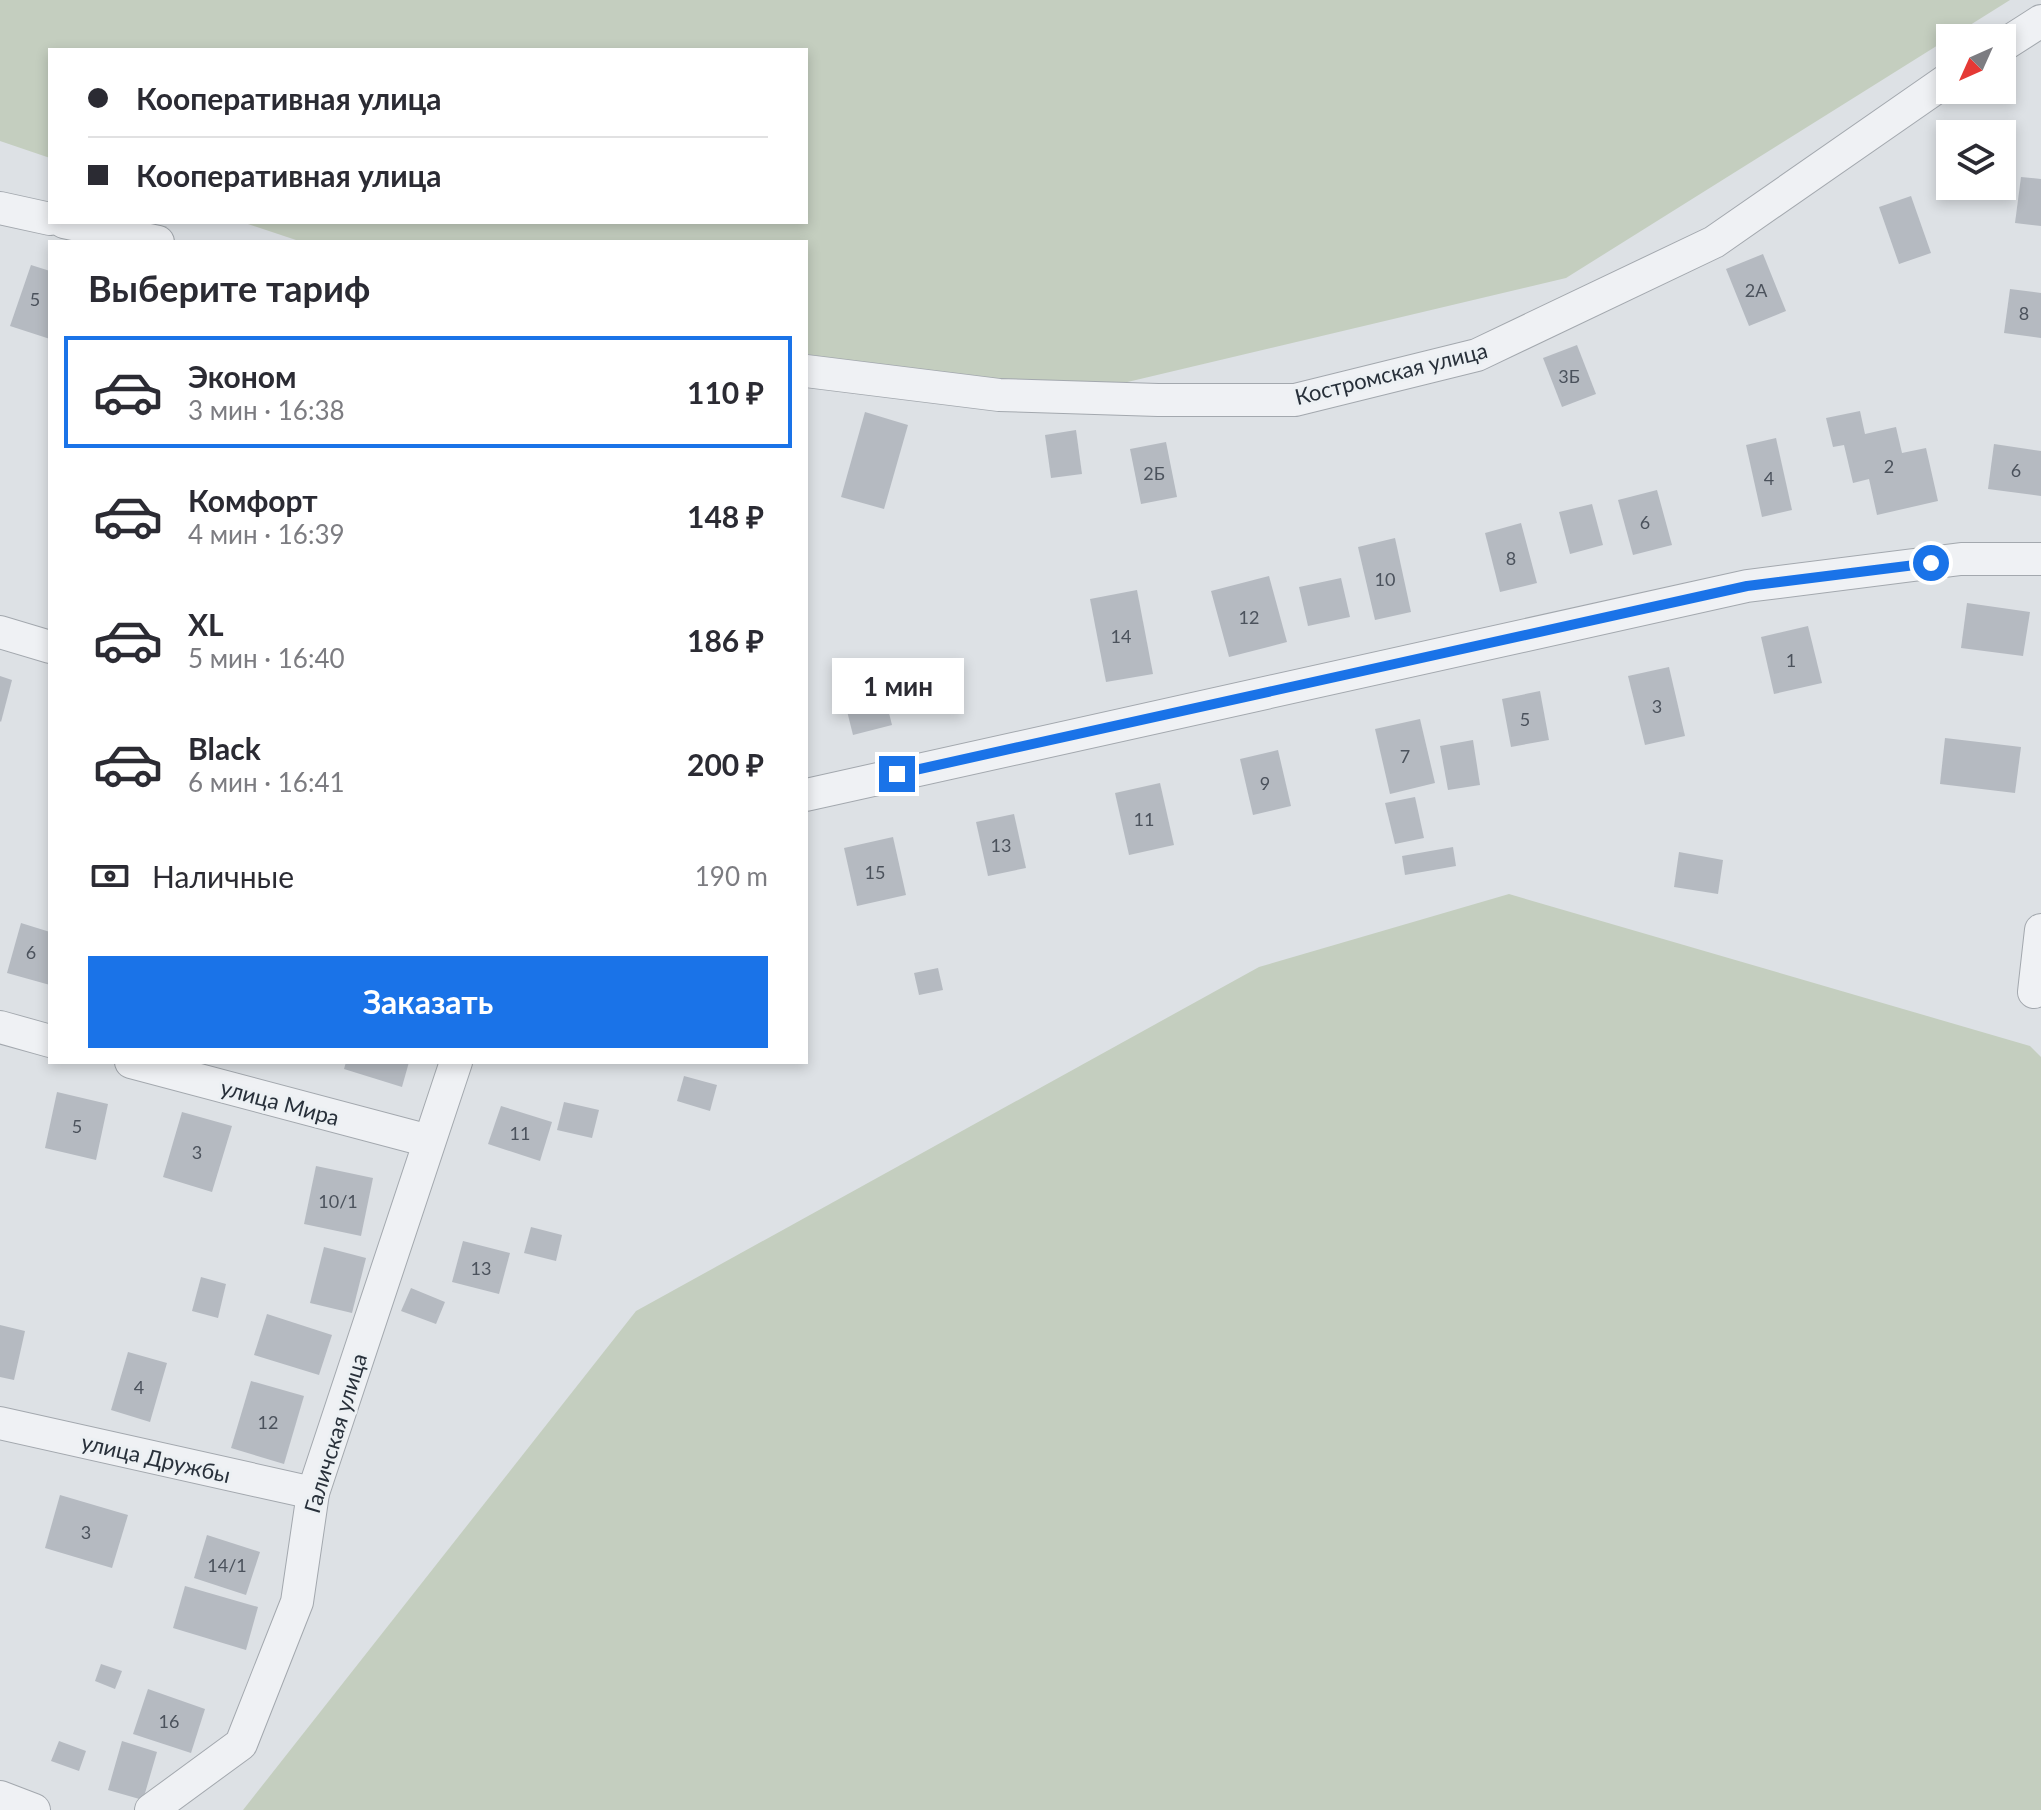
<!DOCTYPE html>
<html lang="ru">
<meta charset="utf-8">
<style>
:root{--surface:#fff;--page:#f2f2f3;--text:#2b2b33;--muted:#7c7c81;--line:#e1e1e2;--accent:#1a73e8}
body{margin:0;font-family:Lato,sans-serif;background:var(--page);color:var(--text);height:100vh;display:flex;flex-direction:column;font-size:30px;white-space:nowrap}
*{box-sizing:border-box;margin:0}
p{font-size:26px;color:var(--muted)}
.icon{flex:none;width:44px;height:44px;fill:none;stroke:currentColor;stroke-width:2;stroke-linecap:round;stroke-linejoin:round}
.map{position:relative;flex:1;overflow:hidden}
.panel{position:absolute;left:48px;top:240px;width:760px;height:824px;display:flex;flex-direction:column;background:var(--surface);border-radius:0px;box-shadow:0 4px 12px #0003}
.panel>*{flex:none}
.guide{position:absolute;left:48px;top:48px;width:760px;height:176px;border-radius:0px;box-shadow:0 4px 12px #0003;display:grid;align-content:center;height:176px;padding:0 40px;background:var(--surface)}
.needle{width:52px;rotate:225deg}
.fabs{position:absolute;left:1936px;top:24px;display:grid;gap:16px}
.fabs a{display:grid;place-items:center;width:80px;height:80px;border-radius:0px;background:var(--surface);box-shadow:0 4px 12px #0003;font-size:40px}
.end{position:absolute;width:36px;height:36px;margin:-18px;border:10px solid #1a73e8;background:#fff;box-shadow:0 0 0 4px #fff}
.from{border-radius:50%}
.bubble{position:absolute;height:56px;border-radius:0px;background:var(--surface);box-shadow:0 4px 12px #0003;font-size:26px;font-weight:700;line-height:56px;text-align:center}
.guide b{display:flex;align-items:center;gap:28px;height:76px;font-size:30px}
.guide b+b{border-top:2px solid var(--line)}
.guide i{width:20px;height:20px;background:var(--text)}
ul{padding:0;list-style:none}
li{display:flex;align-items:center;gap:24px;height:112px;margin:0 16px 12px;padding:0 24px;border:4px solid transparent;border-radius:0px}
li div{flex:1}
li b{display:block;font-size:30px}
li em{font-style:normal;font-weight:700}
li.selected{border-color:var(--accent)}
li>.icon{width:72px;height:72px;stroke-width:1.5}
h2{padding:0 40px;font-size:36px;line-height:96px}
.pay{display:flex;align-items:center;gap:20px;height:88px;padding:0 40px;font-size:30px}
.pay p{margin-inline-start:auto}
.primary-button{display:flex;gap:16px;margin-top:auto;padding:16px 40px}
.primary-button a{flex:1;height:92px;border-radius:0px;background:var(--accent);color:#fff;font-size:32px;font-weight:700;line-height:92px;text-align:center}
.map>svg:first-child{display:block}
</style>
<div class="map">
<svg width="2041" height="1810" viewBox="0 0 2041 1810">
<rect width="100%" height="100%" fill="#dde1e5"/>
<!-- green -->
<g fill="#c4cebf">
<path d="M0 0H2010L1566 278 1060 398 806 354V242H302L242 222H806V50H50V158L0 141Z"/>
<path d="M1509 894 2030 1046 2041 1057V1810H243L636 1311 1259 967Z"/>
</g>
<!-- building -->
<g fill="#b5bac1">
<path d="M2021 177 2041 179V226L2015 223Z"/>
<path d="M1911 196 1931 253 1899 264 1879 207Z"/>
<path d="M1763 254 1786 311 1749 326 1726 269Z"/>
<path d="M31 265 50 271V339L10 326Z"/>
<path d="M2010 289 2041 293V338L2004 333Z"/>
<path d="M1577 345 1596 394 1562 407 1543 358Z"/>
<path d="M1860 411 1865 434 1896 427 1902 453 1926 448 1938 501 1877 515 1869 479 1853 483 1844 445 1833 447 1826 418Z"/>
<path d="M865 412 908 425 884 509 841 497Z"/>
<path d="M1076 430 1082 474 1051 478 1045 435Z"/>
<path d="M1776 438 1792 510 1762 517 1746 445Z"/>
<path d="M1166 442 1177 497 1141 504 1130 449Z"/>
<path d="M1994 444 2041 451V496L1988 489Z"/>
<path d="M1657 490 1672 545 1633 555 1618 500Z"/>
<path d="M1592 504 1603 545 1570 554 1559 512Z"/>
<path d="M1521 523 1537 583 1500 592 1485 533Z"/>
<path d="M1395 538 1411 612 1375 620 1358 547Z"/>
<path d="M1269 576 1287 642 1229 657 1211 591Z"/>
<path d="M1341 578 1350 617 1308 626 1299 587Z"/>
<path d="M1137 590 1153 674 1106 682 1090 599Z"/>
<path d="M1967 603 2030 612 2023 656 1961 648Z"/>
<path d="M1808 626 1822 683 1774 694 1761 637Z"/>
<path d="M1669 667 1685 736 1645 745 1628 676Z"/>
<path d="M879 673 892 725 853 735 840 683Z"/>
<path d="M0 676 12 680 1 722 0 721Z"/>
<path d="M1540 691 1549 740 1511 747 1502 699Z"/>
<path d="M1420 719 1435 783 1390 794 1375 729Z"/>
<path d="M1945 738 2021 747 2015 793 1940 784Z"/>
<path d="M1473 740 1480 785 1448 790 1440 746Z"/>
<path d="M1278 750 1291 806 1253 815 1240 759Z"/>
<path d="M1160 783 1174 845 1129 855 1115 793Z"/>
<path d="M1415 797 1424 838 1395 844 1385 803Z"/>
<path d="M1014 814 1026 868 988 876 976 822Z"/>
<path d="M893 837 906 895 857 906 844 848Z"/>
<path d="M1453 847 1456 866 1405 875 1402 856Z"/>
<path d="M1679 852 1723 860 1718 894 1674 887Z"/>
<path d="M21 923 50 932V985L7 973Z"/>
<path d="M938 968 943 990 919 995 914 973Z"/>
<path d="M346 1062H409L402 1087 344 1069Z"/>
<path d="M684 1076 717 1085 710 1111 677 1101Z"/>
<path d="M57 1092 108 1104 96 1160 45 1148Z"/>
<path d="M564 1102 599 1110 592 1138 557 1130Z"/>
<path d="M501 1106 552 1122 540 1161 488 1144Z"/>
<path d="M182 1112 232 1126 212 1192 163 1177Z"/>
<path d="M316 1166 373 1178 361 1236 304 1224Z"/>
<path d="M531 1227 562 1235 556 1261 524 1253Z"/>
<path d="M463 1241 510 1253 499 1294 452 1282Z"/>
<path d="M324 1247 366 1258 352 1313 310 1303Z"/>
<path d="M201 1277 226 1284 218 1318 192 1311Z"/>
<path d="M411 1288 445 1302 436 1324 401 1311Z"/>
<path d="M267 1314 332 1335 319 1375 254 1355Z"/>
<path d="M0 1325 25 1331 14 1380 0 1377Z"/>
<path d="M128 1352 167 1363 150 1422 111 1410Z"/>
<path d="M251 1381 304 1396 284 1464 231 1448Z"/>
<path d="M60 1495 128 1515 112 1568 45 1548Z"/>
<path d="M207 1535 260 1552 246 1595 194 1578Z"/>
<path d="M185 1586 258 1607 246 1650 173 1628Z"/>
<path d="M101 1664 122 1671 115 1689 95 1681Z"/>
<path d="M148 1689 205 1709 191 1753 133 1734Z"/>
<path d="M59 1741 86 1751 79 1771 51 1761Z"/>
<path d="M122 1741 157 1752 143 1800 108 1790Z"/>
</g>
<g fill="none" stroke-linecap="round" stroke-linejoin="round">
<defs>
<g id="street">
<path d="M2002 46 2041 21"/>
<path d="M0 208 50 219"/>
<path d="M64 222 158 242"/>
<path d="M806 371 999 395 1158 400H1295L1477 355 1714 242 1950 78"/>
<path d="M0 632 50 647"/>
<path d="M806 795 1747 586 1961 559H2041"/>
<path d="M2034 992 2041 930"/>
<path d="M0 1027 50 1041"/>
<path d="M131 1062 429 1141"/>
<path d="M0 1423 313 1493"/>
<path d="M0 1797 34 1810"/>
<path d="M151 1810 241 1744 297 1602 313 1493 456 1062"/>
</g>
</defs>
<!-- street casing -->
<use href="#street" stroke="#a3a8ae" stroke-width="34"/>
<!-- street -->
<use href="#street" stroke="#eff1f4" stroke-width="32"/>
</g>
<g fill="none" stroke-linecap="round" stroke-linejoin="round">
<!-- route -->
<path stroke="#1a73e8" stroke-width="10" d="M897 774 1747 586 1931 563"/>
</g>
<g text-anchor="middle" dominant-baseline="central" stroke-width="6" stroke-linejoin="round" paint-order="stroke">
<!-- number labels -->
<g font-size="18" fill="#4b525c">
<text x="1756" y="290">2А</text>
<text x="35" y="299">5</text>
<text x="2024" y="313">8</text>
<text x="1569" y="376">3Б</text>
<text x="1889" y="466">2</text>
<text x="2016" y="470">6</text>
<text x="1154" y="473">2Б</text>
<text x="1769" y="478">4</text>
<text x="1645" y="522">6</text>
<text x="1511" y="558">8</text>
<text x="1385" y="579">10</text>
<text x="1249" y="617">12</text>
<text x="1121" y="636">14</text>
<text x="1791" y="660">1</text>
<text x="1657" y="706">3</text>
<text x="1525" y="719">5</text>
<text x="1405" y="756">7</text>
<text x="1265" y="783">9</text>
<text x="1144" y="819">11</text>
<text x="1001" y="845">13</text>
<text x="875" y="872">15</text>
<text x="31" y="952">6</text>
<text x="77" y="1126">5</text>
<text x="520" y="1133">11</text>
<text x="197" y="1152">3</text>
<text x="338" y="1201">10/1</text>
<text x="481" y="1268">13</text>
<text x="139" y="1387">4</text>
<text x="268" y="1422">12</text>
<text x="86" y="1532">3</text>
<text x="227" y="1565">14/1</text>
<text x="169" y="1721">16</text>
</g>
<!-- street labels -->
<g font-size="22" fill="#28303a" stroke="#ecf0f3">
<text transform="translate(1391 373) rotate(-14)">Костромская улица</text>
<text transform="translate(280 1102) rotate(15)">улица Мира</text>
<text transform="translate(335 1433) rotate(-73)">Галичская улица</text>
<text transform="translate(156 1458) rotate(13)">улица Дружбы</text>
</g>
</g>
</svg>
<div class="fabs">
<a><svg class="needle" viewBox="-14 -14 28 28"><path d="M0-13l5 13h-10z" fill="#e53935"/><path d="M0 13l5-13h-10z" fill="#7c7c81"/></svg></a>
<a><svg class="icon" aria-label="layers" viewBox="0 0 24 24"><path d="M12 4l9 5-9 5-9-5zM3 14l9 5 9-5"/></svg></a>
</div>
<i class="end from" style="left:1931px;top:563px"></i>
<i class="end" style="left:897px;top:774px"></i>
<div class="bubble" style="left:832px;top:658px;width:132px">1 мин</div>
<div class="guide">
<b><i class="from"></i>Кооперативная улица</b>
<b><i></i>Кооперативная улица</b>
</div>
<section class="panel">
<h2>Выберите тариф</h2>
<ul>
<li class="selected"><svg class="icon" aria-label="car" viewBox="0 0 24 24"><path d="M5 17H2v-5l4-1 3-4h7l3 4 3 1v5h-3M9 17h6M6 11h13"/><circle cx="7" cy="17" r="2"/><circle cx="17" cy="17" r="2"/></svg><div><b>Эконом</b><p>3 мин · 16:38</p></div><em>110 ₽</em></li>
<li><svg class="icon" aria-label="car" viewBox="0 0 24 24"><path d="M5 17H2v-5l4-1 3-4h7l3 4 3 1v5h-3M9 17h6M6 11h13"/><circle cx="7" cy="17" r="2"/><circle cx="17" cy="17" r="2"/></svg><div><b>Комфорт</b><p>4 мин · 16:39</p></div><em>148 ₽</em></li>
<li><svg class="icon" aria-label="car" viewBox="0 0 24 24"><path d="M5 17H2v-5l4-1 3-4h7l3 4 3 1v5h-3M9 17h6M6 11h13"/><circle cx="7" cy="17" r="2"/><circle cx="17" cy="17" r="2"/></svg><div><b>XL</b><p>5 мин · 16:40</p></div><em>186 ₽</em></li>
<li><svg class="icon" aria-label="car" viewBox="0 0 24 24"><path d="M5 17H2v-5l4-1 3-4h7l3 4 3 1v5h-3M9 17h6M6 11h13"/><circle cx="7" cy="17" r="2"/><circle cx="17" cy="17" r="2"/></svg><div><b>Black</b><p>6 мин · 16:41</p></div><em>200 ₽</em></li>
</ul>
<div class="pay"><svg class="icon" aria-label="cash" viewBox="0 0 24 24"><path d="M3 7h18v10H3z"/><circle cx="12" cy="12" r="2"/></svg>Наличные<p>190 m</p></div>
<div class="primary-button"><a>Заказать</a></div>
</section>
</div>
